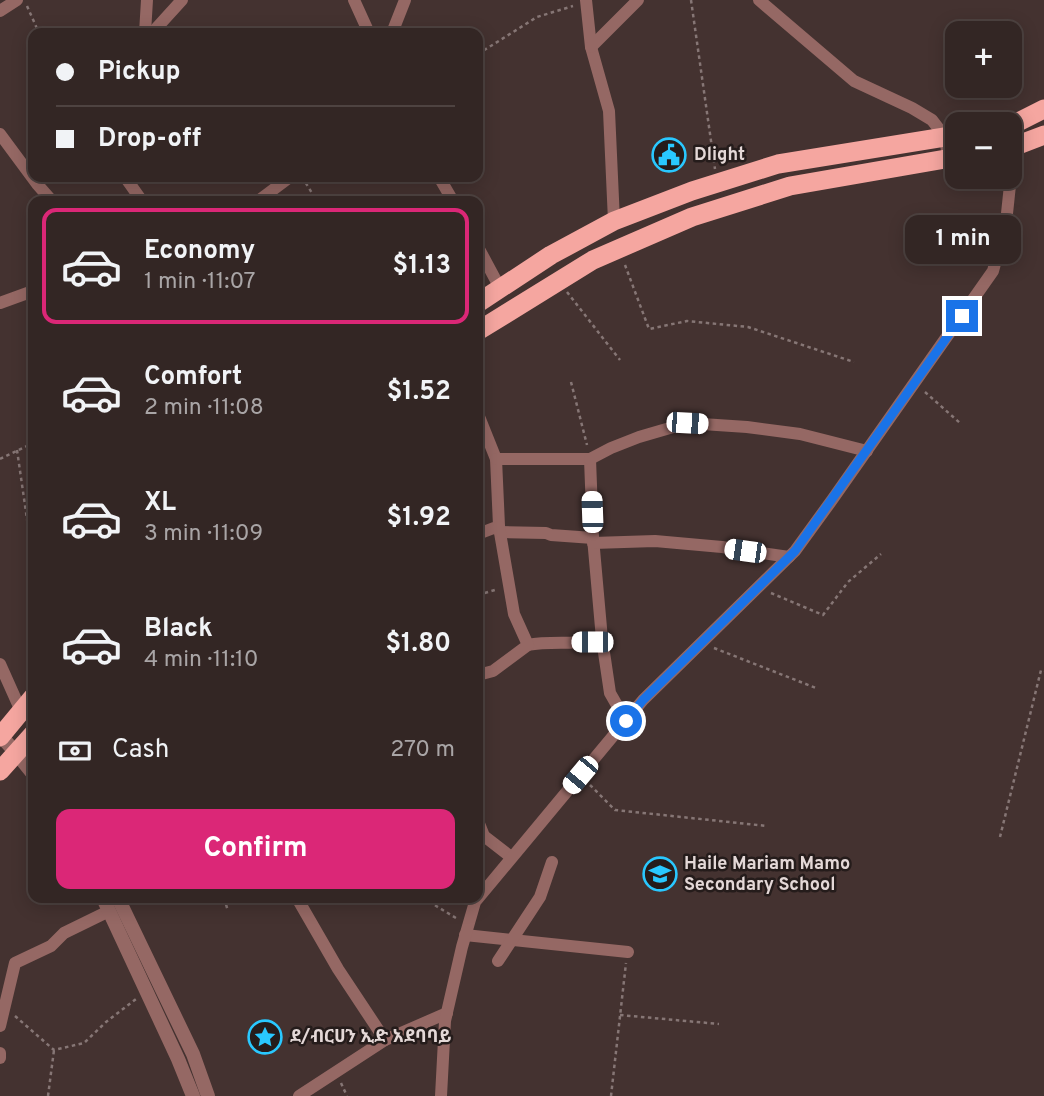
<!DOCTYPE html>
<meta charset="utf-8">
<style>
:root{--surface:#332624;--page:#3b2e2c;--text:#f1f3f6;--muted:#a9a5a6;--line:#4e4341;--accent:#db2777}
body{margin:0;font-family:Overpass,"Noto Sans Ethiopic",sans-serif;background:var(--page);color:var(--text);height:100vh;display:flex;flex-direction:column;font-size:26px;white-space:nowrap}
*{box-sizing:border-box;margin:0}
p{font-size:23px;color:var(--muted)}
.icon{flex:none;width:38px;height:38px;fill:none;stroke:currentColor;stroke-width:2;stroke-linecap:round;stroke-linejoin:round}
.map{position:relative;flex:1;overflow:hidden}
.panel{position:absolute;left:28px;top:196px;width:455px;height:707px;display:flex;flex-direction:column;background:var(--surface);border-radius:14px;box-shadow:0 4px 18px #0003,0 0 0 2px var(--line)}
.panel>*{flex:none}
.hud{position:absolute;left:28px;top:28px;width:455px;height:154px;border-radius:14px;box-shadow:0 4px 18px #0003,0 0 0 2px var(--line);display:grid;align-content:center;height:154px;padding:0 28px;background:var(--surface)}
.controls{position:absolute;left:945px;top:21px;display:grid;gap:14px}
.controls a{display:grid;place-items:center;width:77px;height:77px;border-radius:14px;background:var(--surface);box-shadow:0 4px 18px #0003,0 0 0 2px var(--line);font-size:35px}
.end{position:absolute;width:32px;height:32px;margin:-16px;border:9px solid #1a73e8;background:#fff;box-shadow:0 0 0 4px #fff}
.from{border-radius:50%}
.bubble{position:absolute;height:49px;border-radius:14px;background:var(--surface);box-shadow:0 4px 18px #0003,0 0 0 2px var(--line);font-size:23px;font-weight:700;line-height:49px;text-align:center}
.car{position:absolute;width:21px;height:42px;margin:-21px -10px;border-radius:9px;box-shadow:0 0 5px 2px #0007;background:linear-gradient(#fff 24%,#345 0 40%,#fff 0 76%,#345 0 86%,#fff 0)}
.hud b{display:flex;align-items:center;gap:24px;height:66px;font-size:26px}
.hud b+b{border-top:2px solid var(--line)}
.hud i{width:18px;height:18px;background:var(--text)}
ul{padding:12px 0 0;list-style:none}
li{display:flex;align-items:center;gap:21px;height:116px;margin:0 14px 10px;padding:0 14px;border:4px solid transparent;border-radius:14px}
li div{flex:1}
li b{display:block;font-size:26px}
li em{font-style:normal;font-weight:700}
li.on{border-color:var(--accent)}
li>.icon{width:63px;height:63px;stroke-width:1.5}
.pay{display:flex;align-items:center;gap:18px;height:77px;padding:0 28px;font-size:26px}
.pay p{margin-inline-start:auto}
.action{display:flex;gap:14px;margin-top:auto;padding:14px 28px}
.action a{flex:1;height:80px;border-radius:14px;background:var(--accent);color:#fff;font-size:28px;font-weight:700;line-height:80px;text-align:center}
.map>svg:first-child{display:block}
</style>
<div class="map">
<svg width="1044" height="1096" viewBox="0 0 1044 1096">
<rect width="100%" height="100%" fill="#443230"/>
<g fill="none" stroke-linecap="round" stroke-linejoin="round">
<!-- path -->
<g stroke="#867675" stroke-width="2.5" stroke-dasharray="3.5 3.5" stroke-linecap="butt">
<path d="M691 0 715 169"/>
<path d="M27 6 39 33"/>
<path d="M478 54 537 17 573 6"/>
<path d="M302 177 317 201"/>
<path d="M625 265 649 329 687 321 748 327 854 362"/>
<path d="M567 292 620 360"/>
<path d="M571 382 587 445"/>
<path d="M925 392 960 423"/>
<path d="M17 450 28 526 33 536"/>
<path d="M0 459 33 443"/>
<path d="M771 593 823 615 848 582 881 554"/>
<path d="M478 595 498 589"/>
<path d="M714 648 816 688"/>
<path d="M590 785 615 810 767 826"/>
<path d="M1000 837 1041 670 1044 671"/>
<path d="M224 898 228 911"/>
<path d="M423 898 456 918"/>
<path d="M620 1015 719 1024"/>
<path d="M15 1016 54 1050 84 1043 106 1022 136 999"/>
<path d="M341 1083 347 1096"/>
<path d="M48 1096 54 1050"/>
<path d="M611 1096 626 963"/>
</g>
<!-- minor -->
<g stroke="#956864" stroke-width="12">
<path d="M354 0 369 33"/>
<path d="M586 0 591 47 609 111 614 221"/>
<path d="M759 0 854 81 912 108 932 120 945 137 948 158"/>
<path d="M0 11 17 0"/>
<path d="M145 33 147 0"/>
<path d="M152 33 182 0"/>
<path d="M392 33 405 0"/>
<path d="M591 47 638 0"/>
<path d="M0 134 37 184 52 201"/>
<path d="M125 177 142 201"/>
<path d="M439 177 453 201"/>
<path d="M258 201 290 177"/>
<path d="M478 247 500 288"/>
<path d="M0 303 33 291"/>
<path d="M478 414 496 459 499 526 478 534"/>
<path d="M496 459H590L593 538 551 535 546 533 500 532"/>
<path d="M590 459 611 448 639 437 687 423 747 427 800 434 867 451"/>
<path d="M593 538 602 639 610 693 626 721"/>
<path d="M593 543 655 541 722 547 789 557"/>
<path d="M528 645C552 640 579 646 602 639"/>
<path d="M0 664 21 711"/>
<path d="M478 675 493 671 528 645 514 614 499 527"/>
<path d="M478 821 484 836 511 857"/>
<path d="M297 898 338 969 385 1040 447 1013"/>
<path d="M465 935 628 952"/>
<path d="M498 961 540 897 552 862"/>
<path d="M0 1026 15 963 51 946 64 933 109 911"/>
<path d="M0 1053V1058"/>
<path d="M299 1096 385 1040"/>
<path d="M441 1096 445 1021 462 947 475 902 643 700 795 551 832 500 993 271 1006 223 1014 147"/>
</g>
<!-- tertiary -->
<g stroke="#956864" stroke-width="14">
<path d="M1 736 17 754 33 774"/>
<path d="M103 898 178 1059 193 1096"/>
<path d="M118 898 193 1054 208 1096"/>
</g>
<!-- trunk -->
<g stroke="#f5a6a0" stroke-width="19">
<path d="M1010 125 1018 122 1044 109"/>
<path d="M1010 148 1044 135"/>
<path d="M478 303 551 255 614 221 692 191 778 164 957 135"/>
<path d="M478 331 593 260 692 217 790 186 957 157"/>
<path d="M0 737 33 697"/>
<path d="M0 771 33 734"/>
</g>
</g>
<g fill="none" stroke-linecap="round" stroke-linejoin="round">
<!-- route -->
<path stroke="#1a73e8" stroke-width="9" d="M626 721 643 700 795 551 962 316"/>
</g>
<!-- icons -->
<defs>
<symbol id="civic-ring" viewBox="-11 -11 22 22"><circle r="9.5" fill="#251c1b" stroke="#29c8ff" stroke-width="1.5"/><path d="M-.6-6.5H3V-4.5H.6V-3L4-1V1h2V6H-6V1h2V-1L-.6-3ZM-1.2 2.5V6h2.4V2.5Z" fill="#29c8ff"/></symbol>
<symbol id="school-ring" viewBox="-11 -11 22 22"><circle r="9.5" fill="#251c1b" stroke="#29c8ff" stroke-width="1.5"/><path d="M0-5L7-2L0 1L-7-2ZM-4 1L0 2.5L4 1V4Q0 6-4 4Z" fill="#29c8ff"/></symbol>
<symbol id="sight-ring" viewBox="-11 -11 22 22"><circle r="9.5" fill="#251c1b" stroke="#29c8ff" stroke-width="1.5"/><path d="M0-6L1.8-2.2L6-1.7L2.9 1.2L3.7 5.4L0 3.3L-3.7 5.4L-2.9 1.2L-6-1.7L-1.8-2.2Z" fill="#29c8ff"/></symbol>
</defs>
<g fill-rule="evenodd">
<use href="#civic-ring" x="650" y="136" width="38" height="38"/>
<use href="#school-ring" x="641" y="855" width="38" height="38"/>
<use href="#sight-ring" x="246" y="1018" width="38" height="38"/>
</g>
<g text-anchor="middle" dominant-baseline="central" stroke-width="5" stroke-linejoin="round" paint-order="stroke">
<!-- poi labels -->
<g font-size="18" font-weight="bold" fill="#e4d8d7" stroke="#251c1b" text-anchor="start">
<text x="694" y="155">Dlight</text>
<text x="684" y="864">Haile Mariam Mamo<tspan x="684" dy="21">Secondary School</tspan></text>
<text x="290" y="1037">ደ/ብርሀን ኢድ አደባባይ</text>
</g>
</g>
</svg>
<div class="controls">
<a>+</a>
<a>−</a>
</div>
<i class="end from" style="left:626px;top:721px"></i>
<i class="end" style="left:962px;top:316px"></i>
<div class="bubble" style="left:905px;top:215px;width:116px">1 min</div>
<i class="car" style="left:687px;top:423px;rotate:93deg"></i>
<i class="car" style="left:592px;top:512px;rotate:358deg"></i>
<i class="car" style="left:745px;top:551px;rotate:278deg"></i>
<i class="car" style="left:592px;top:642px;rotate:270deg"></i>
<i class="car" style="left:580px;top:775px;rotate:220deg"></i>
<div class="hud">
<b><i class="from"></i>Pickup</b>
<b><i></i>Drop-off</b>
</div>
<section class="panel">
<ul>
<li class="on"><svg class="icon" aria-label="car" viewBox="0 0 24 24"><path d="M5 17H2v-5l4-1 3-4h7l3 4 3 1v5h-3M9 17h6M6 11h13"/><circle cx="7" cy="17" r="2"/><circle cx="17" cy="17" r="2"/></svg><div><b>Economy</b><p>1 min · 11:07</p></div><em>$1.13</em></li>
<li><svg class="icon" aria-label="car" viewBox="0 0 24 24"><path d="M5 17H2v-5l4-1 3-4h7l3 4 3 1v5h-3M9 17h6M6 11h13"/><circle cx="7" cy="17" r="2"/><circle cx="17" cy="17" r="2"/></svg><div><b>Comfort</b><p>2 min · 11:08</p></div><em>$1.52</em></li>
<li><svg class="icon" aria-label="car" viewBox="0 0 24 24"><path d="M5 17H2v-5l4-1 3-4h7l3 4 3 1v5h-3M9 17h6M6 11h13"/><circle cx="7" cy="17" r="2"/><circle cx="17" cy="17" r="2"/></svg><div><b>XL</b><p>3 min · 11:09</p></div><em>$1.92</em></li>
<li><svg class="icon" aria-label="car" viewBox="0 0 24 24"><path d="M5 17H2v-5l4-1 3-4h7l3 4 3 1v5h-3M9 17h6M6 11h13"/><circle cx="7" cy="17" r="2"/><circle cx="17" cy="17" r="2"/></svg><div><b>Black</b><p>4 min · 11:10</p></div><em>$1.80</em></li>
</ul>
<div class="pay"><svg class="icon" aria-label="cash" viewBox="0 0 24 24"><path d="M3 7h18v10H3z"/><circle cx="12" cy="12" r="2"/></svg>Cash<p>270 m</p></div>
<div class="action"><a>Confirm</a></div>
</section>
</div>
